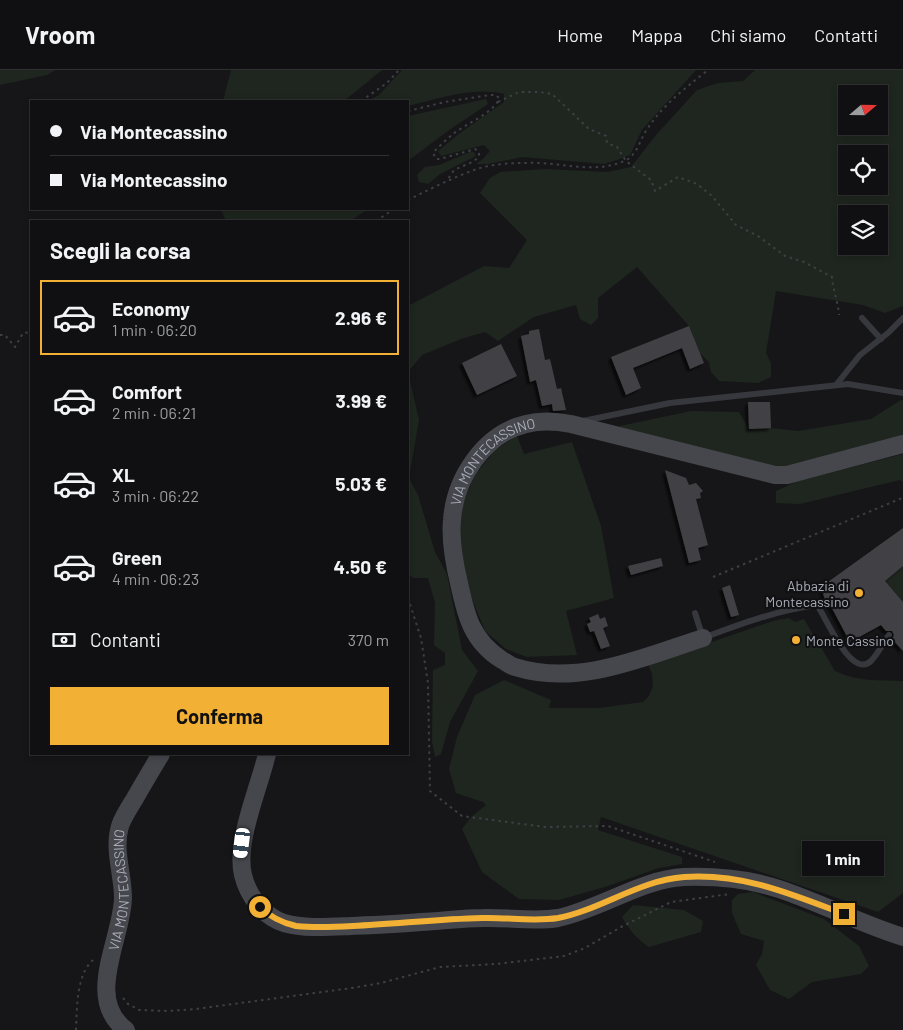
<!DOCTYPE html>
<html lang="it">
<meta charset="utf-8">
<style>
:root{--surface:#101012;--page:#19191b;--text:#f1f3f6;--muted:#9c9d9f;--line:#303032;--accent:#f2b134}
body{margin:0;font-family:Barlow,sans-serif;background:var(--page);color:var(--text);height:100vh;display:flex;flex-direction:column;font-size:19px;white-space:nowrap}
*{box-sizing:border-box;margin:0}
p{font-size:16px;color:var(--muted)}
.icon{flex:none;width:28px;height:28px;fill:none;stroke:currentColor;stroke-width:2;stroke-linecap:round;stroke-linejoin:round}
.map{position:relative;flex:1;overflow:hidden}
.details{position:absolute;left:30px;top:150px;width:379px;height:535px;display:flex;flex-direction:column;background:var(--surface);border-radius:0px;box-shadow:0 2px 8px #0003,0 0 0 1px var(--line)}
.details>*{flex:none}
.banner{position:absolute;left:30px;top:30px;width:379px;height:110px;border-radius:0px;box-shadow:0 2px 8px #0003,0 0 0 1px var(--line);display:grid;align-content:center;height:110px;padding:0 20px;background:var(--surface)}
.needle{width:32px;rotate:70deg}
.controls{position:absolute;left:838px;top:15px;display:grid;gap:10px}
.controls a{display:grid;place-items:center;width:50px;height:50px;border-radius:0px;background:var(--surface);box-shadow:0 2px 8px #0003,0 0 0 1px var(--line);font-size:25px}
.end{position:absolute;width:22px;height:22px;margin:-11px;border:6px solid #f2b134;background:#111;box-shadow:0 0 0 2px #111}
.from{border-radius:50%}
.bubble{position:absolute;height:35px;border-radius:0px;background:var(--surface);box-shadow:0 2px 8px #0003,0 0 0 1px var(--line);font-size:16px;font-weight:700;line-height:35px;text-align:center}
.car{position:absolute;width:15px;height:30px;margin:-15px -8px;border-radius:6px;box-shadow:0 0 4px 1px #0007;background:linear-gradient(#fff 24%,#345 0 40%,#fff 0 76%,#345 0 86%,#fff 0)}
.banner b{display:flex;align-items:center;gap:18px;height:48px;font-size:19px}
.banner b+b{border-top:1px solid var(--line)}
.banner i{width:12px;height:12px;background:var(--text)}
ul{padding:0;list-style:none}
li{display:flex;align-items:center;gap:15px;height:75px;margin:0 10px 8px;padding:0 10px;border:2px solid transparent;border-radius:0px}
li div{flex:1}
li b{display:block;font-size:19px}
li em{font-style:normal;font-weight:700}
li.active{border-color:var(--accent)}
li>.icon{width:45px;height:45px;stroke-width:1.5}
h2{padding:0 20px;font-size:22px;line-height:60px}
.pay{display:flex;align-items:center;gap:12px;height:55px;padding:0 20px;font-size:19px}
.pay p{margin-inline-start:auto}
.button{display:flex;gap:10px;margin-top:auto;padding:10px 20px}
.button a{flex:1;height:58px;border-radius:0px;background:var(--accent);color:#111;font-size:20px;font-weight:700;line-height:58px;text-align:center}
header{display:flex;align-items:center;gap:30px;box-sizing:border-box;height:70px;padding:0 25px;background:var(--surface);border-bottom:1px solid var(--line)}
header strong{font-size:24px}
nav{display:flex;gap:28px;margin-inline-start:auto;font-size:18px}
.map>svg:first-child{display:block}
</style>
<header>
<strong>Vroom</strong>
<nav><a>Home</a><a>Mappa</a><a>Chi siamo</a><a>Contatti</a></nav>
</header>
<div class="map">
<svg width="903" height="960" viewBox="0 0 903 960">
<defs>
<filter id="shadow"><feDropShadow dx="-3" dy="3" stdDeviation="1" flood-color="#0009"/></filter>
</defs>
<rect width="100%" height="100%" fill="#161618"/>
<!-- green -->
<g fill="#1e261f" fill-rule="evenodd">
<path d="M0 0H55L47 5 0 15Z"/>
<path d="M231 0H382L344 31H223Z"/>
<path d="M402 0H696L642 60 630 85 623 88 604 94 522 87 488 94H476L484 88 490 81 484 75 441 86 438 81 460 63 504 32V24C473 16 438 29 408 36V31H368L379 25Z"/>
<path d="M755 0H903V236L885 243 863 235 776 221 766 283 771 293V307L758 313 719 311 711 302 709 292 700 283 689 256 637 197 598 228V248L591 255 580 249 576 235 534 247 498 271 485 262 461 269 422 285 408 302 419 350 409 408 418 425 435 482 447 504 462 580 478 601 450 652 441 684 435 687 432 671 433 600 445 595V583L434 575 435 533 428 508H413L408 504V236L484 196 509 198 527 170 480 123 490 108 500 102 545 99 607 102 631 97 656 65 697 20 718 13 743 11ZM846 24H879V56H846ZM846 84H879V116H846ZM846 144H879V176H846Z"/>
<path d="M486 29 488 34 449 60 408 91V46Z"/>
<path d="M470 82H474L476 86 440 104 428 114 419 112 417 105 425 97 439 95Z"/>
<path d="M221 139H368L350 151H226Z"/>
<path d="M901 330H903V369L796 397 761 395 619 361 620 356 691 341 739 342 749 359 771 358 798 361 871 349Z"/>
<path d="M517 366 524 384 572 372 601 456 614 528 566 541 577 585 527 587 506 579 485 561 463 507 458 456 462 435 475 405 495 380Z"/>
<path d="M903 384V412L900 410 800 434 776 433V421L798 411Z"/>
<path d="M903 496V532L885 511Z"/>
<path d="M789 548 795 552 804 549 835 601C857 612 880 610 903 611V823L878 842 601 747 598 760 682 787V794L659 798 608 816 559 830 519 829 482 802 462 759 471 747 486 735 483 732 456 723 449 699 457 667 475 625 504 610 551 630 549 638H599L643 632 649 626 653 616 652 604 648 594 773 551Z"/>
<path d="M753 822 824 849 859 876 869 896 861 904 812 912 789 929 770 920 756 895 762 884 764 871 741 864 732 843V830L738 824Z"/>
<path d="M633 835 684 840 703 851 701 862 649 877C637 869 629 860 622 847Z"/>
</g>
<!-- building -->
<g fill="#404145" filter="url(#shadow)">
<path d="M689 256 704 293 690 299 682 278 633 298 641 318 626 325 611 287Z"/>
<path d="M539 259 545 290 550 289 557 319 561 318 566 340 553 341 552 334 542 336 536 310 530 312 521 266 529 264V261Z"/>
<path d="M501 274 517 306 477 325 462 293Z"/>
<path d="M748 332H770L771 358 749 359Z"/>
<path d="M665 400 686 408 689 415 696 413 703 421 700 423 701 428 696 429 708 475 698 478 701 490 689 493Z"/>
<path d="M903 458V496L885 511 903 532V581L892 569 894 565 892 561H886L881 555 850 572 827 529 826 533 821 517Z"/>
<path d="M661 488 663 496 631 505 628 496Z"/>
<path d="M730 515 739 545 731 547 722 518Z"/>
<path d="M598 544 600 549 605 547 608 556 603 558 610 576 601 579 594 561 590 562 587 554 591 552 589 548Z"/>
</g>
<g fill="none" stroke-linecap="round" stroke-linejoin="round">
<!-- path -->
<g stroke="#3d3f44" stroke-width="2" stroke-dasharray="2.5 4" stroke-linecap="butt">
<path d="M361 31 387 13 399 0"/>
<path d="M498 32 519 22H540L552 24 589 59 606 66 607 73 617 77 626 91 651 110 655 121 678 107 697 114 712 126 736 155 758 166 785 186 804 192 832 207C833 221 838 231 839 245"/>
<path d="M408 41 445 32 490 25H496L499 28C497 41 464 55 453 64 446 70 439 76 433 83L436 89H440L475 79 479 82V86C471 98 450 94 448 112"/>
<path d="M408 130C430 119 454 107 477 99 492 94 510 93 526 93 558 91 593 105 624 91 635 87 639 74 644 64 661 36 683 20 708 0"/>
<path d="M376 151 394 139"/>
<path d="M0 265H5L15 277 23 263 31 262"/>
<path d="M713 507 902 428"/>
<path d="M408 528 421 568 428 613 430 721 462 746 545 757 608 756 715 792"/>
<path d="M123 928 128 934 139 940 168 941 196 939 352 918 381 913 440 897 496 894 564 886 585 878 621 857 671 832 730 824"/>
<path d="M76 960C77 939 76 900 96 888"/>
</g>
<!-- lane -->
<g stroke="#37383d" stroke-width="6">
<path d="M862 248 881 269"/>
<path d="M836 315 860 285 888 263 903 248"/>
<path d="M583 351 670 333 848 314 903 323"/>
<path d="M695 543 703 568C740 554 778 540 817 535 826 547 851 610 871 591 878 584 883 573 889 565"/>
</g>
<!-- secondary -->
<g stroke="#45474d" stroke-width="18">
<path id="s1" d="M703 568C644 587 578 617 515 597 511 596 506 592 502 590 472 571 466 546 459 513 454 492 450 471 452 450 455 408 484 364 526 354 541 350 556 351 571 354L775 405H787L903 374"/>
<path d="M267 684C259 718 235 772 243 805 248 826 263 846 284 853 305 859 329 857 351 856 374 855 398 854 421 852 442 851 463 848 483 848 508 847 534 852 558 848 600 839 642 809 684 807 716 806 749 809 779 819 821 833 861 854 903 867"/>
<path id="s2" d="M126 960C84 929 122 869 123 828 123 804 113 780 120 756 123 747 129 738 134 730 143 714 152 699 161 684"/>
</g>
</g>
<g fill="none" stroke-linecap="round" stroke-linejoin="round">
<!-- route -->
<path stroke="#f2b134" stroke-width="6" d="M260 837C270 847 283 853 296 856 315 858 335 857 353 856 396 854 439 849 482 848 507 847 533 852 558 848 600 840 640 810 684 807 743 803 791 824 844 844"/>
</g>
<!-- markers -->
<g fill="#f2b134" stroke="#111113" stroke-width="2">
<circle cx="859" cy="523" r="5"/>
<circle cx="796" cy="570" r="5"/>
</g>
<g text-anchor="middle" dominant-baseline="central" stroke-width="4.5" stroke-linejoin="round" paint-order="stroke">
<!-- street labels -->
<g font-size="14" fill="#a8adb8" stroke="#111113">
<text stroke="none"><textPath href="#s1" startOffset="440">VIA MONTECASSINO</textPath></text>
<text stroke="none"><textPath href="#s2" startOffset="148">VIA MONTECASSINO</textPath></text>
</g>
<!-- poi labels -->
<g font-size="14" fill="#a8adb8" stroke="#111113" text-anchor="end">
<text x="849" y="515">Abbazia di<tspan x="849" dy="16">Montecassino</tspan></text>
<text x="806" y="570" text-anchor="start">Monte Cassino</text>
</g>
</g>
</svg>
<div class="controls">
<a><svg class="needle" viewBox="-14 -14 28 28"><path d="M0-13l5 13h-10z" fill="#e53935"/><path d="M0 13l5-13h-10z" fill="#9c9d9f"/></svg></a>
<a><svg class="icon" aria-label="locate" viewBox="0 0 24 24"><circle cx="12" cy="12" r="6"/><path d="M12 2v4M12 18v4M2 12h4M18 12h4"/></svg></a>
<a><svg class="icon" aria-label="layers" viewBox="0 0 24 24"><path d="M12 4l9 5-9 5-9-5zM3 14l9 5 9-5"/></svg></a>
</div>
<i class="end from" style="left:260px;top:837px"></i>
<i class="end" style="left:844px;top:844px"></i>
<div class="bubble" style="left:802px;top:771px;width:82px">1 min</div>
<i class="car" style="left:242px;top:773px;rotate:187deg"></i>
<div class="banner">
<b><i class="from"></i>Via Montecassino</b>
<b><i></i>Via Montecassino</b>
</div>
<section class="details">
<h2>Scegli la corsa</h2>
<ul>
<li class="active"><svg class="icon" aria-label="car" viewBox="0 0 24 24"><path d="M5 17H2v-5l4-1 3-4h7l3 4 3 1v5h-3M9 17h6M6 11h13"/><circle cx="7" cy="17" r="2"/><circle cx="17" cy="17" r="2"/></svg><div><b>Economy</b><p>1 min · 06:20</p></div><em>2.96 €</em></li>
<li><svg class="icon" aria-label="car" viewBox="0 0 24 24"><path d="M5 17H2v-5l4-1 3-4h7l3 4 3 1v5h-3M9 17h6M6 11h13"/><circle cx="7" cy="17" r="2"/><circle cx="17" cy="17" r="2"/></svg><div><b>Comfort</b><p>2 min · 06:21</p></div><em>3.99 €</em></li>
<li><svg class="icon" aria-label="car" viewBox="0 0 24 24"><path d="M5 17H2v-5l4-1 3-4h7l3 4 3 1v5h-3M9 17h6M6 11h13"/><circle cx="7" cy="17" r="2"/><circle cx="17" cy="17" r="2"/></svg><div><b>XL</b><p>3 min · 06:22</p></div><em>5.03 €</em></li>
<li><svg class="icon" aria-label="car" viewBox="0 0 24 24"><path d="M5 17H2v-5l4-1 3-4h7l3 4 3 1v5h-3M9 17h6M6 11h13"/><circle cx="7" cy="17" r="2"/><circle cx="17" cy="17" r="2"/></svg><div><b>Green</b><p>4 min · 06:23</p></div><em>4.50 €</em></li>
</ul>
<div class="pay"><svg class="icon" aria-label="cash" viewBox="0 0 24 24"><path d="M3 7h18v10H3z"/><circle cx="12" cy="12" r="2"/></svg>Contanti<p>370 m</p></div>
<div class="button"><a>Conferma</a></div>
</section>
</div>
